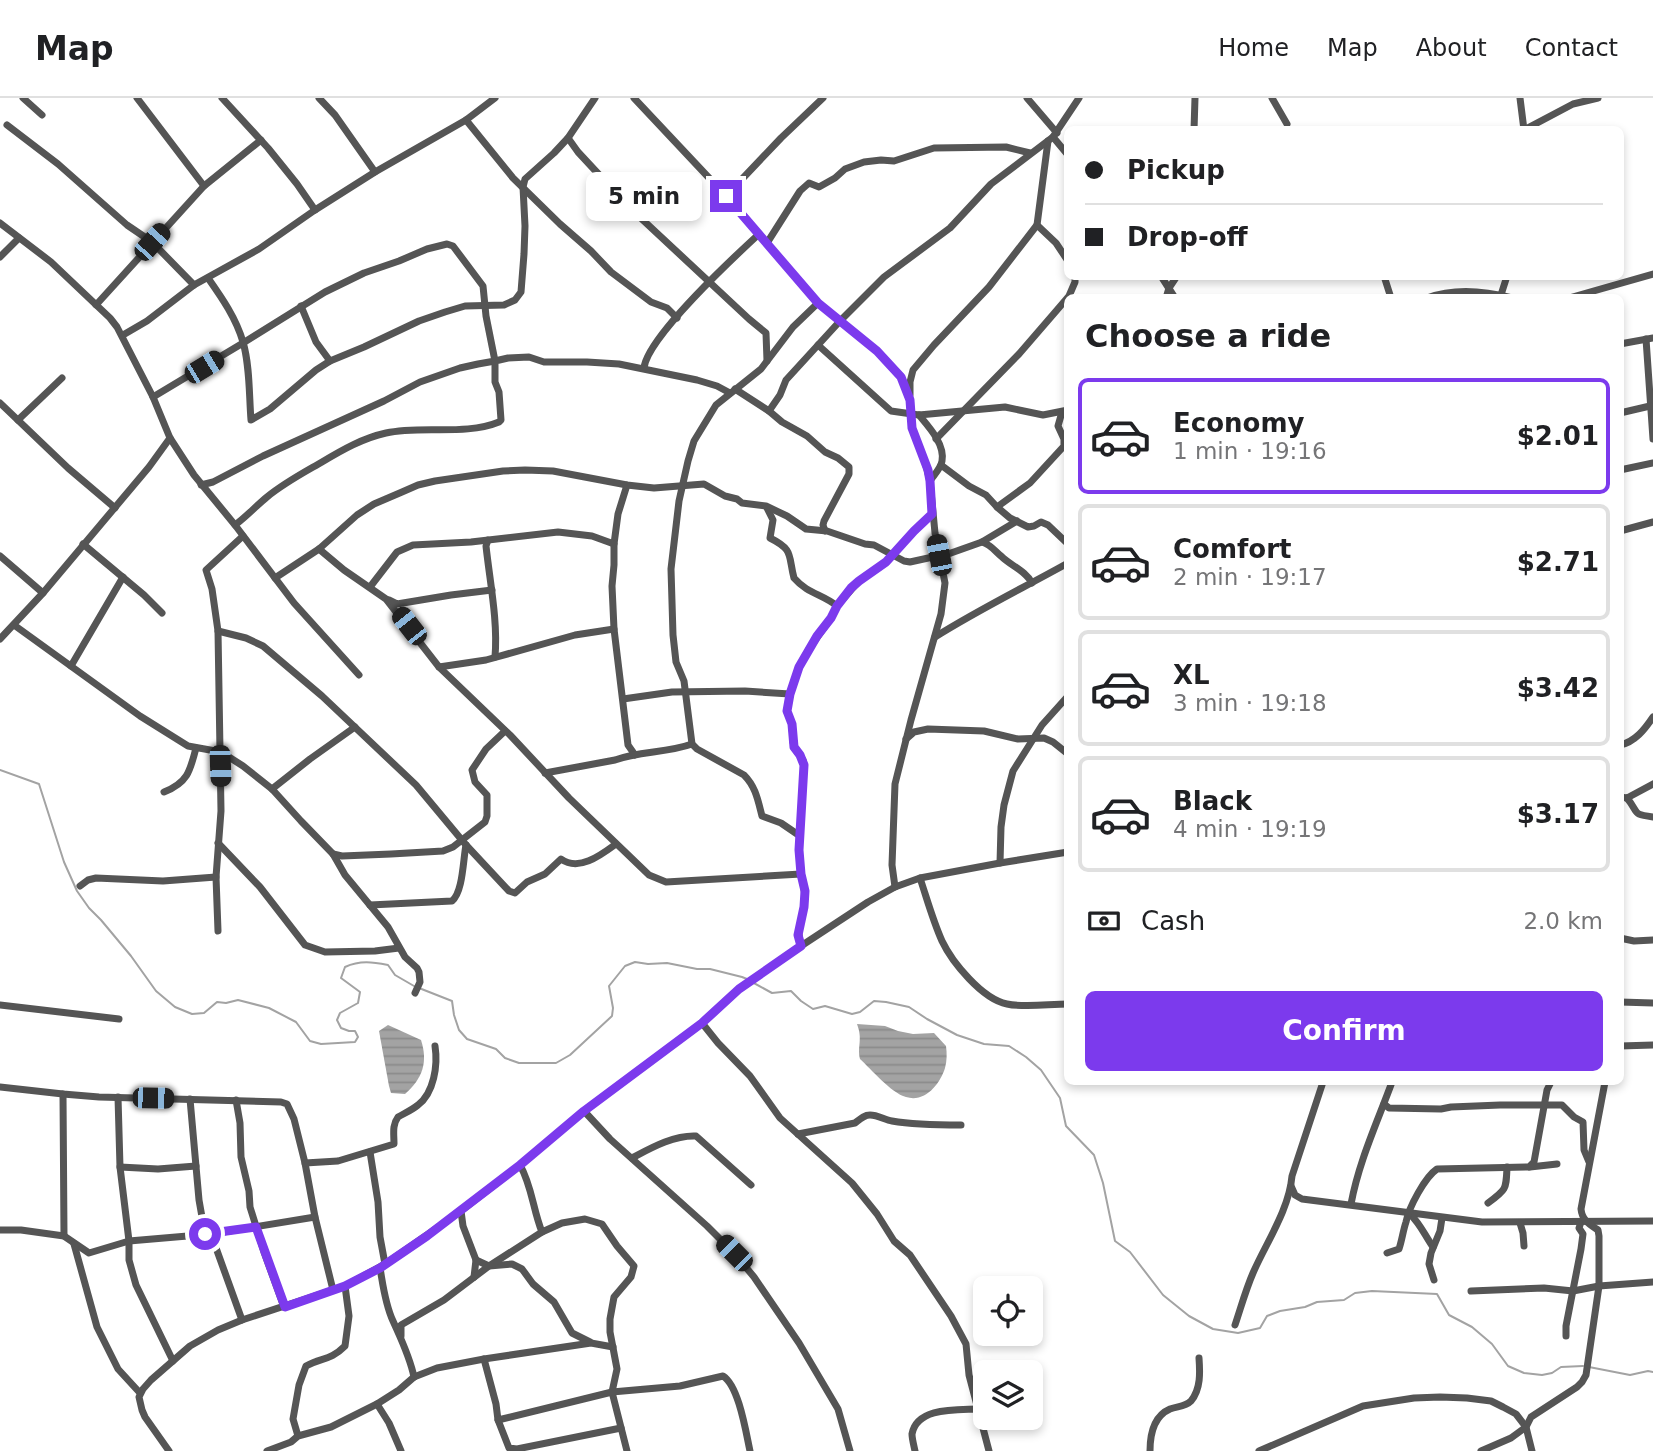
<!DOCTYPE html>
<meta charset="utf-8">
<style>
:root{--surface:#fff;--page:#f2f2f2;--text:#202124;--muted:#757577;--line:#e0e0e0;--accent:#7c3aed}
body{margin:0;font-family:"DejaVu Sans",sans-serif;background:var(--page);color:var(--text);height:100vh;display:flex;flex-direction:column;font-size:26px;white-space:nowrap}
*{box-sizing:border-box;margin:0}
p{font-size:23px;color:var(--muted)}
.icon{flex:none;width:38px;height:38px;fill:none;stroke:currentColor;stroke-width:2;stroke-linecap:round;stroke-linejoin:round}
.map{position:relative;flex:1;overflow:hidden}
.drawer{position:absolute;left:1064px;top:196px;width:560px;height:791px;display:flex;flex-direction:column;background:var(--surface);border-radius:10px;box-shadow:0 4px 10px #0003}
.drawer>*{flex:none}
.guide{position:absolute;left:1064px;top:28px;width:560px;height:154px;border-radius:10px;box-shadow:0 4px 10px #0003;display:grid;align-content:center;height:154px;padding:0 21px;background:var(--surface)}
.controls{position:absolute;left:973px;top:1178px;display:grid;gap:14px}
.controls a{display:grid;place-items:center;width:70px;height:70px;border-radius:10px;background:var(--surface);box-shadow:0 4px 10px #0003;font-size:35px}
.end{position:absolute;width:32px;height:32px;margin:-16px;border:9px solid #7c3aed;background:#fff;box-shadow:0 0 0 4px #fff}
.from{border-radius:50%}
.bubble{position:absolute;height:49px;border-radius:10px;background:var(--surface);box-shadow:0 4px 10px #0003;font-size:23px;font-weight:700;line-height:49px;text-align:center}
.car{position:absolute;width:21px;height:42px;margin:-21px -10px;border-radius:9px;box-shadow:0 0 5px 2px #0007;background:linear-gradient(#222 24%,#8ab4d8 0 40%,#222 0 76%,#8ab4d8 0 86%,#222 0)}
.guide b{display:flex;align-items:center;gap:24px;height:66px;font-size:26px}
.guide b+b{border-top:2px solid var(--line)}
.guide i{width:18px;height:18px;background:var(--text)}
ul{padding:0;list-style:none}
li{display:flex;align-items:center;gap:21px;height:116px;margin:0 14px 10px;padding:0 7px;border:4px solid var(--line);border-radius:10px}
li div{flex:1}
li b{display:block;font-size:26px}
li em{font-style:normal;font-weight:700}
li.current{border-color:var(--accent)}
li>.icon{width:63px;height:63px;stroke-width:1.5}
h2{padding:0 21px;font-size:32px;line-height:84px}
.pay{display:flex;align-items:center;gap:18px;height:77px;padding:0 21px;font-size:26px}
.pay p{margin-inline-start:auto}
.action{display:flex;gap:14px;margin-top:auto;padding:14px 21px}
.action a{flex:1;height:80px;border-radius:10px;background:var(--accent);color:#fff;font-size:28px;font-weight:700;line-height:80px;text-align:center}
header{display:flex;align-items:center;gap:42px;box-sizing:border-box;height:98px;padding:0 35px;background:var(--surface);border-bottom:2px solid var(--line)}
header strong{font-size:33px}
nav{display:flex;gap:38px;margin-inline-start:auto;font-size:24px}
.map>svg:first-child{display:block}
</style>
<header>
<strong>Map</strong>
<nav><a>Home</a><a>Map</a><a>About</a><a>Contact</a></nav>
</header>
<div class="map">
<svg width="1653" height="1353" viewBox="0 0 1653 1353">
<defs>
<pattern id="water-rules" width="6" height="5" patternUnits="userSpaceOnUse" patternTransform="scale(1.75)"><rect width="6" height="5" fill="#a3a3a3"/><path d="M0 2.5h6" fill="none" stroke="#8b8b8b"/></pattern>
</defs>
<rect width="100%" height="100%" fill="#fff"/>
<!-- water -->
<g fill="url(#water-rules)">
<path d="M857 926 885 928 898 933 913 936 934 935 946 948C947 955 947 963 945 970 940 986 925 1005 906 999 891 995 871 971 860 961 857 948 863 942 857 926Z"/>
<path d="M388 927 421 942C428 964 423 980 405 996L391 995 389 988 379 933Z"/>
</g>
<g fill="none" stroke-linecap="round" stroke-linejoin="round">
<!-- stream -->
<g stroke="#a3a3a3" stroke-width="2">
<path d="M0 672 39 686 64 764 77 793 89 810 101 822 131 858 156 893 175 909 192 916 204 915 217 904 226 905 238 902 269 910 296 924 310 943 321 946 355 944 358 939 355 933H349L341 930 337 922 340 915 358 905 360 894 341 880 345 869C360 862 373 864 388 867L395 877 414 888"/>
<path d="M752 884 772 895 791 893 801 903 813 911 825 908 852 916 860 914 874 903 886 904 909 909 927 921 957 937 984 946 1009 948 1026 959 1041 972 1060 1000 1066 1028 1094 1057 1103 1085 1115 1143 1130 1154 1163 1197 1189 1218 1213 1231 1238 1235 1260 1230 1267 1218 1280 1213 1305 1209 1317 1204 1344 1202 1355 1195 1372 1193 1437 1196 1449 1217 1472 1229 1492 1246 1508 1268 1524 1275 1542 1277 1552 1275 1561 1269 1583 1268"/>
<path d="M419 890 452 903 454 917 459 932 467 941 496 951 505 960 519 965H556L570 957 612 918 613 910 609 888 625 868 635 864 648 866 667 865 697 871H710L742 879 747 881"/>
<path d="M1589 1269 1630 1277 1648 1273 1653 1274"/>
</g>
<!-- minor -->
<g stroke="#555" stroke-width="7">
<path d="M23 0 42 17"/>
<path d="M137 0 204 88"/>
<path d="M222 0 268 50 297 86 315 112"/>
<path d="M319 0 335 17 375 74"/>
<path d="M634 0 726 98 818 205 877 253 901 279 910 302 912 330 925 364 930 383 935 435 945 485 941 516 911 622 895 686 892 767 895 789"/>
<path d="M1027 0 1057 35"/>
<path d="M1272 0 1287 26"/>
<path d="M1520 0 1524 32"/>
<path d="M466 22 513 80 560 126 591 153 611 174 651 204 667 210 677 220"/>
<path d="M7 27 58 66 127 127 152 144 194 187"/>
<path d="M1194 32 1195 0"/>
<path d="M1524 32 1573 6 1598 0"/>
<path d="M1053 39 1068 57"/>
<path d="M568 40 578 54 630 110 749 221 766 235 767 263"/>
<path d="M726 98 781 40 823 0"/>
<path d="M0 125 51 164 110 220 117 229 153 299 170 340 194 377 235 427 294 505 359 577"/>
<path d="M1037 127 1056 145 1068 163"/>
<path d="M767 145 800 93 809 85 819 89 835 80 845 71 864 64 881 62 894 63 934 50 1006 49 1030 55"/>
<path d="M0 159 19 140"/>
<path d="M1161 178 1175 200"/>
<path d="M1384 178 1391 200"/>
<path d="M208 180C222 200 236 220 243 244 250 268 249 297 251 322L270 311 316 272 330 263 364 249 419 223 445 214 465 208 504 207 515 202 521 194 524 156 525 128 523 89 525 81 554 55 568 40 595 0"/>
<path d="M1166 200 1169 190 1177 178"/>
<path d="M1427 200C1454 190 1485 193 1512 200"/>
<path d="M1500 200 1507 178"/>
<path d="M1569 200 1653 176"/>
<path d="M96 207 204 88 261 42"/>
<path d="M301 208 316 244 330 263"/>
<path d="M123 237 147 223 194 187 259 151 315 112 375 74 466 22 495 0"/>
<path d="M1646 241 1653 341"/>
<path d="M1620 246 1653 240"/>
<path d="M818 247 891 313 919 317 1005 309 1043 317 1068 312"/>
<path d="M644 270C647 240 734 159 759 136"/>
<path d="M735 291 769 313 782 324 807 338 825 354 838 360 849 369V376L824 423 823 427 825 433"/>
<path d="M910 297V284L913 272 934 247 989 189 1037 127 1048 43"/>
<path d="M153 299 243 245 325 194 364 175 399 163 427 151 447 146 453 148 483 188 486 218 495 263 478 266 460 270 420 284 384 303 263 358 213 384 201 387"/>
<path d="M0 305 68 370 115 410"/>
<path d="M769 313 780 297 786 282 840 223 884 179 950 130 991 86 1053 39 1079 0"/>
<path d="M1620 315 1650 308"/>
<path d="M919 317C929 329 945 346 942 363 941 370 934 377 930 383"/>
<path d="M18 322 62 280"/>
<path d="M936 341 1019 256 1057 212 1069 198 1075 184V178"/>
<path d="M941 367 969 388 986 397 997 409 1010 420 1028 429 1034 428 1041 424 1048 427 1068 446"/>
<path d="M1620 372 1653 365"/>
<path d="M627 387 618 416 614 446V467L612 488 614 531 628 647 635 657"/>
<path d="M997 409 1030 385 1064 348V341L1058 328 1062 314"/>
<path d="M767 410 773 422 770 440C794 452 788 457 794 480 808 496 822 496 837 508"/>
<path d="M235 427C246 419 256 408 267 399 284 385 303 375 322 364 342 352 363 340 386 335 421 327 465 338 499 324L501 322 499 294 495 284V263L508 260 529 259 544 264H587L619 266 697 282 717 288 730 295"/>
<path d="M1620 433 1653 424"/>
<path d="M488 442 486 448C490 485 498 523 495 559"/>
<path d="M982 444C991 447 994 452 1001 458 1011 468 1025 472 1032 485"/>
<path d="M83 446 144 497 162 515"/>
<path d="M319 451 344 472 386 501 439 569 510 637 569 700 649 777 666 784 801 776C804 787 806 797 804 809 802 825 796 831 801 848"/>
<path d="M0 458 43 495"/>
<path d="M275 480 319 451 357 417 374 406 402 394 418 387 435 383 503 373 525 372 553 373 627 387 654 390 704 386 725 398 737 401 742 405 766 408 787 418 806 431 827 433 865 446 874 447 904 463 910 464 951 455 982 444 1017 423"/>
<path d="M370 489 397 454 413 447 471 444 558 434 592 438 614 446"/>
<path d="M389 502 397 506 451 497 492 492"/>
<path d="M14 527 140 618 188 648 221 654 243 668 272 691 301 723 333 756 345 777 388 829 405 859 417 870 419 874 420 884 415 895"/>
<path d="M218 533 246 540 263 548 322 598 416 687 466 747 509 793 515 795 527 784 545 776 561 761C579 774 601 757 616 746"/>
<path d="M935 539C978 512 1023 490 1068 465"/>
<path d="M0 541 43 495 149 369 170 340"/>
<path d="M71 568 123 479"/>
<path d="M439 569 486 562 575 537 614 531"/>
<path d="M790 596 787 613 792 626 793 644 795 651 803 662 804 667 799 752 801 776"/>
<path d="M623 601 672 594 745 593 790 596 799 569 809 551 831 520 837 508 859 483 886 464 914 433 932 416"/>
<path d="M906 641 914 634 928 631 984 633 1018 641 1044 640 1053 644 1068 656"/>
<path d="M1620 647C1635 644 1645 631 1653 619"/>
<path d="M545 675 615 662C639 653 667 655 692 646"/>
<path d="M272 691 310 661 355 629"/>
<path d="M164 694C187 685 190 674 196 650"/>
<path d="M1620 699 1627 700 1653 686"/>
<path d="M1627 700C1640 716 1631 716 1653 719"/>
<path d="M800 738 781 725 762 718C758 703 756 689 744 677L697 651 692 646 684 583 676 564 673 537 671 471 679 403 688 363 694 343 716 307 761 271 793 229 818 205"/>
<path d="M218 745 260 789 305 847 325 854 375 853 399 850"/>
<path d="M333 756 342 758 391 756 443 753 453 749 485 724 487 718V697L475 684 472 672 486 651 505 633"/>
<path d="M1000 765 1001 729 1004 707 1013 673 1042 627 1068 598"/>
<path d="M920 780C927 801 933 823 942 843 952 864 982 901 1007 906 1025 910 1049 906 1068 906"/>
<path d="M80 788 88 782 96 780 163 783 216 779"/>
<path d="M370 807 452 803C463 794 463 762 466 747"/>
<path d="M218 833 216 779 221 713 218 533 212 491 206 472 243 438"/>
<path d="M1620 840 1634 843 1653 842"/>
<path d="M1620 904 1653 905"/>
<path d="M0 907 119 921"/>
<path d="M702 925 718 945 750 978 780 1020 852 1085 877 1116 894 1143 910 1157 951 1218 966 1246 969 1277 989 1353"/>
<path d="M1620 948 1653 947"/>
<path d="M0 989 63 996 99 999 281 1004 287 1006 294 1021 305 1065 315 1119 333 1192"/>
<path d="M63 996 64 1138"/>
<path d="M118 999 120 1069 129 1143V1162L136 1187 173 1263"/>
<path d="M190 1001 199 1102 205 1136"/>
<path d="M236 1002 240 1025 241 1059 249 1093 250 1109 264 1154 284 1209"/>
<path d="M1384 1006 1389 1010 1441 1011 1451 1009 1500 1007H1562L1574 1019 1583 1024 1584 1052 1589 1064"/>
<path d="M584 1013 610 1041 707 1128 734 1155 754 1179 799 1245 838 1311 850 1353"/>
<path d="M798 1036 855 1025C860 1021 864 1017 870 1017 878 1017 885 1022 892 1023 915 1027 938 1027 961 1027"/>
<path d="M370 1054 378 1104 380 1139 385 1166"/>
<path d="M632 1060C651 1050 674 1037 696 1038L751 1087"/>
<path d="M305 1065 338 1063 394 1046C394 1036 392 1027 398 1019 405 1015 412 1012 418 1007 434 995 438 967 435 948"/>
<path d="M520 1067C532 1088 533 1112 542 1134"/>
<path d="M120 1069 158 1071 196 1068"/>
<path d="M1530 1069 1557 1066"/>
<path d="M1291 1088 1295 1097 1302 1101 1482 1124 1653 1123"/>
<path d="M1488 1105C1507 1091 1506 1091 1507 1069"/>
<path d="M1351 1106C1359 1063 1377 1025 1392 984"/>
<path d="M461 1113 463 1128 476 1162 474 1179"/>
<path d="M1410 1116C1421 1127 1424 1136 1433 1149"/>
<path d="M1520 1125 1523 1135 1524 1148"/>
<path d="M0 1132H21L64 1138 89 1155 129 1143 211 1136 315 1119"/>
<path d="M211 1136 242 1222"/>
<path d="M74 1146 97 1229 118 1271 140 1295"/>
<path d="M1387 1155 1399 1151C1402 1142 1403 1133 1406 1124 1409 1109 1425 1079 1437 1071L1529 1069 1534 1064 1547 992 1551 984"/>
<path d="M476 1162 489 1168 512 1166 522 1171 533 1186 554 1204 572 1235 590 1244"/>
<path d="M380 1170C383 1187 385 1206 393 1223 401 1241 410 1259 414 1279"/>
<path d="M1434 1182 1429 1166 1431 1155 1440 1133 1442 1120"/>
<path d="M1471 1193 1544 1190 1573 1193 1599 1188 1653 1184"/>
<path d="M1235 1227C1241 1209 1246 1191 1253 1175 1266 1145 1289 1112 1292 1078L1323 984"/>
<path d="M401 1238V1227L444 1202 489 1168 542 1134 562 1125 585 1121 602 1126 617 1148 634 1168 631 1179 614 1199 610 1221V1234L617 1271 612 1294 627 1353"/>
<path d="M1566 1238V1228L1581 1151 1583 1136 1579 1130 1581 1124"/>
<path d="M484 1261 496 1306 498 1322 509 1350 517 1351 621 1330"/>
<path d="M377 1306 389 1325 401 1353"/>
<path d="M498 1322 612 1294 680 1288 723 1278C739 1288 746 1335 750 1353"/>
<path d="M298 1338 293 1321 299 1287 306 1268C322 1259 330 1263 345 1248L349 1218 345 1188"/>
<path d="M169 1353 145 1319 142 1312 139 1299 143 1291 151 1282 190 1248 218 1232 242 1222 345 1188 385 1166 461 1113 520 1067 584 1013 702 925 739 891 801 848 868 804 895 789 920 780 1000 765 1068 754"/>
<path d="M267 1353 291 1344 298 1338 331 1329 377 1306 399 1292 414 1279 437 1270 484 1261 591 1245 613 1249"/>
<path d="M915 1353C914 1348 912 1341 912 1336 917 1309 957 1312 977 1311"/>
<path d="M1150 1353C1150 1337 1154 1318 1170 1311 1178 1308 1185 1309 1191 1303 1201 1291 1200 1274 1199 1260"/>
<path d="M1259 1353 1363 1308 1414 1300 1440 1299 1467 1300 1491 1303 1503 1309 1516 1316 1526 1329 1532 1353"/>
<path d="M1481 1353 1511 1340 1526 1329 1531 1319 1577 1289 1582 1284 1586 1277 1599 1188V1138L1598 1132C1589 1126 1582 1122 1581 1111L1605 984"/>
</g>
</g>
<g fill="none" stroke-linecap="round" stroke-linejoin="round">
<!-- route -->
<path stroke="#7c3aed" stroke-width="9" d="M205 1136 256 1129 285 1209 345 1188 380 1170 427 1138 520 1067 584 1013 702 925 739 891 801 848 798 837 804 809 805 793 801 776 799 752 804 667 800 657 794 649 792 626 787 613 790 596 799 569 817 538 831 520 837 508 851 490 859 483 886 464 914 433 932 416 930 383 928 372 912 330 910 302 901 279 877 253 818 205 726 98"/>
</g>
</svg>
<div class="controls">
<a><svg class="icon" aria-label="locate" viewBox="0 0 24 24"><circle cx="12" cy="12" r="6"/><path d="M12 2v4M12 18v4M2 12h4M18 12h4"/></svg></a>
<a><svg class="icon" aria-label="layers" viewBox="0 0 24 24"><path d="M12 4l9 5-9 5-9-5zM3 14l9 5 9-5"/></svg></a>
</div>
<i class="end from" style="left:205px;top:1136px"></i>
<i class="end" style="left:726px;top:98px"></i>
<div class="bubble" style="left:586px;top:74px;width:116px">5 min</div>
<i class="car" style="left:152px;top:144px;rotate:42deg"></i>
<i class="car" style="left:204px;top:269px;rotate:59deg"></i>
<i class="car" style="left:939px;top:457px;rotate:349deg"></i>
<i class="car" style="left:409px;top:528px;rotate:322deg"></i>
<i class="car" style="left:220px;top:668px;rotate:178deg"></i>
<i class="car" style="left:153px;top:1000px;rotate:91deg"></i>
<i class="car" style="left:734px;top:1155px;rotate:315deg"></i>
<div class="guide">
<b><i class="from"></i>Pickup</b>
<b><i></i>Drop-off</b>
</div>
<section class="drawer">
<h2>Choose a ride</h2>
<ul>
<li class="current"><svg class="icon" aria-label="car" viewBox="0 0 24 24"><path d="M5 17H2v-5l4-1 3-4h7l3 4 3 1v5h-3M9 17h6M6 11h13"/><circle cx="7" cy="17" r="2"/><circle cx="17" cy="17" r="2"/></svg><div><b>Economy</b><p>1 min · 19:16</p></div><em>$2.01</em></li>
<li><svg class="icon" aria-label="car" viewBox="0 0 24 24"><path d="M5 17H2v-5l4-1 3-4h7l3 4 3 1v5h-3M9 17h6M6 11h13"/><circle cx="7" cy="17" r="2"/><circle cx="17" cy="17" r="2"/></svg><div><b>Comfort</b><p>2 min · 19:17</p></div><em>$2.71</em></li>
<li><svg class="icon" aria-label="car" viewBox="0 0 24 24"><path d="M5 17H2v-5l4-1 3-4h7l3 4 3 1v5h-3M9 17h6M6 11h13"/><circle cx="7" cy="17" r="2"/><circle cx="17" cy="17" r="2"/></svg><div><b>XL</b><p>3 min · 19:18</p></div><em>$3.42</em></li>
<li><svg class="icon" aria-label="car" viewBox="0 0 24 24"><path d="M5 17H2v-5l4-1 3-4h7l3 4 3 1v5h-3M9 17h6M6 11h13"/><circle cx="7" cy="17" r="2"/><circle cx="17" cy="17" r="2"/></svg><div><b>Black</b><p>4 min · 19:19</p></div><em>$3.17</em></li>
</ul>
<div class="pay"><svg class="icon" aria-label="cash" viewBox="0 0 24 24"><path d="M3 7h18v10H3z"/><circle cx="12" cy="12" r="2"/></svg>Cash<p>2.0 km</p></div>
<div class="action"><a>Confirm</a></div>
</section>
</div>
